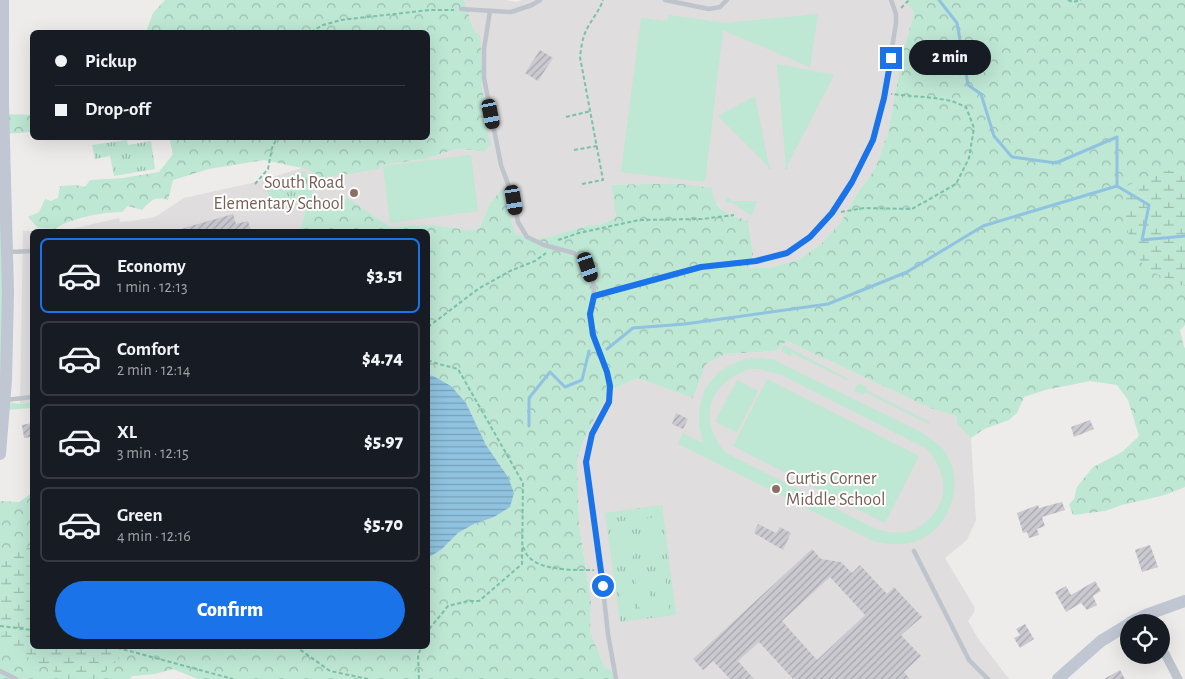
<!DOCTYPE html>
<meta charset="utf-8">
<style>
:root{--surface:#171b24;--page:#20242c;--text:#f1f3f6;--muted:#9ea1a6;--line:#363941;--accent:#1a73e8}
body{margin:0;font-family:"Alegreya Sans",sans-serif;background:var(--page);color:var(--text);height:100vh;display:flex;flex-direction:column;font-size:19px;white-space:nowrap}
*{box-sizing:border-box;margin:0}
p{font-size:16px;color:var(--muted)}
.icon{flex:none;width:28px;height:28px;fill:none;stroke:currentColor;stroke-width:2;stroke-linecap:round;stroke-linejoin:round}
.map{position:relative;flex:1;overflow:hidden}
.panel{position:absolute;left:30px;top:229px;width:400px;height:420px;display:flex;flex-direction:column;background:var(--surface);border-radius:8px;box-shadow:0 5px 20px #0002}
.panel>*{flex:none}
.banner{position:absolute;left:30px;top:30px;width:400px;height:110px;border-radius:8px;box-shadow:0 5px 20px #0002;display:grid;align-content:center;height:110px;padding:0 25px;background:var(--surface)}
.buttons{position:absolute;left:1120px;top:614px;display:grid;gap:10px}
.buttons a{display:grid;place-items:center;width:50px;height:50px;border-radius:50%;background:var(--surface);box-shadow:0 5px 20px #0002;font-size:25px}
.end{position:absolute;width:22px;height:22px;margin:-11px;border:6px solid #1a73e8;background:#fff;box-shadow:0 0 0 2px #fff}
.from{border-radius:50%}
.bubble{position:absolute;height:35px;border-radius:18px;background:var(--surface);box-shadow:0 5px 20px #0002;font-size:16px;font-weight:800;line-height:35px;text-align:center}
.car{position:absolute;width:15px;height:30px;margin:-15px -8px;border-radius:6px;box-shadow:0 0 4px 1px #0007;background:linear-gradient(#222 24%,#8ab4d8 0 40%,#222 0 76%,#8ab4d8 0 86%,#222 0)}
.banner b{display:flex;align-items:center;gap:18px;height:48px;font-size:19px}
.banner b+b{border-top:1px solid var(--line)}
.banner i{width:12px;height:12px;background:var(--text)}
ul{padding:9px 0 0;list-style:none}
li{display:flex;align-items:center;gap:15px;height:75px;margin:0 10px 8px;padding:0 15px;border:2px solid var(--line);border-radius:8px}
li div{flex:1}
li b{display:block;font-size:19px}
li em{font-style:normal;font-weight:800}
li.selected{border-color:var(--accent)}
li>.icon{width:45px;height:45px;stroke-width:1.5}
.button{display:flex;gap:10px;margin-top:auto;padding:10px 25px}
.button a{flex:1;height:58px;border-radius:30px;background:var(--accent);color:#fff;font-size:20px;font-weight:800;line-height:58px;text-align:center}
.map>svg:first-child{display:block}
</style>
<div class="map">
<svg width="1185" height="679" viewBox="0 0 1185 679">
<defs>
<pattern id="grass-tufts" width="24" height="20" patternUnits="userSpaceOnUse" patternTransform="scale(1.25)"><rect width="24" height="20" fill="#bee7d4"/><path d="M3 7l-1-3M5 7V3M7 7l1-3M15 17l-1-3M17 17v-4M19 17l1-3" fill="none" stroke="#9cbdaf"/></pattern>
<pattern id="forest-crowns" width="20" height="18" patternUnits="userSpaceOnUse" patternTransform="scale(1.25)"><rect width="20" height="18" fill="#bee7d4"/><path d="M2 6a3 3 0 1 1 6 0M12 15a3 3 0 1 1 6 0" fill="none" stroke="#9cbdaf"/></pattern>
<pattern id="wetland-marsh" width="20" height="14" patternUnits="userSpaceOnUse" patternTransform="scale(1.25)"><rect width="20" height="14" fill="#bee7d4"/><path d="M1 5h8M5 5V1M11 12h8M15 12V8" fill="none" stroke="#9cbdaf"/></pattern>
<pattern id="water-rules" width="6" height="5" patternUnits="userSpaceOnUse" patternTransform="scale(1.25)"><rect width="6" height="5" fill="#90c3df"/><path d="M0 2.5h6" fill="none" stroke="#77a1b8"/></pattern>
<pattern id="building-hatch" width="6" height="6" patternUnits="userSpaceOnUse" patternTransform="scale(1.25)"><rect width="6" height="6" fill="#cacad0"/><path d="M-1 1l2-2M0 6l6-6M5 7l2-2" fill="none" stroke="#a6a6ac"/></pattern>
</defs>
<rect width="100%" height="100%" fill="#eeeceb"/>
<!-- education -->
<g fill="#dfdddd">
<path d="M464 0H505L517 2 522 0H907L914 13 903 52 888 133 883 145 879 159 872 173 857 194 841 222 821 244 800 259 770 268H750L753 254 748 221 724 212 713 199 682 184H646L611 185 616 217 600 225H589L545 238 532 239 515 233 502 188 489 205 479 229 467 230 433 225 390 227 349 199 307 205 300 231H63L119 218 120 222 132 221 155 217 184 198 252 183 302 168 307 169 321 178 380 165 425 159 456 149 484 152 486 109 481 83 476 33 473 28Z"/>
<path d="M23 231H32V402L20 404Z"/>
<path d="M787 341 930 408 956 416 957 424 971 438 976 520 967 540 945 558 975 608 973 614 968 621 979 640 1009 679H614L605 668 590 632 591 603 579 524 577 458 586 435 604 400 609 391 637 378 693 398 706 364 725 354 775 351Z"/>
</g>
<!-- grass -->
<g fill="url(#grass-tufts)">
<path d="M127 140 128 145 151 141 155 169 114 176 110 156 95 159 92 145Z"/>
<path d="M305 171 314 199 274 212 265 184Z"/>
<path d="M662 505 676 615 620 622 605 513Z"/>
</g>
<!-- forest -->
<g fill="url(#forest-crowns)">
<path d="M165 0H464L473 28 476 33 480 35 483 81 481 83 486 109 485 122 491 145 483 152 470 150 456 149 425 159 381 165 379 169 321 178 307 169 264 160 209 169 173 180 168 200C154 196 151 201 142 210L128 206 122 212C103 212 70 218 55 229L38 228 28 217 39 212 45 199 51 201 58 198 60 186 76 185 85 187 90 180 123 178 159 172 173 154 170 141V138H428V32H146L153 13Z"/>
<path d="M907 0H1185V174L1176 171 1128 233 1146 268 1179 285 1185 286V325L1180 330 1184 347 1185 348V487L1165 495 1122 505 1105 511 1073 515 1069 504 1074 499 1077 487 1093 467 1122 452 1139 436 1128 400 1117 385 1090 381 1045 390 1024 397 1017 413 1009 420 984 429 971 438 957 424 956 416 930 408 787 341 775 351 725 354 706 364 693 398 637 378 609 391 586 435 577 458 579 524 591 603 590 632 605 668 611 670 614 679H198L173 669 155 674 133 676 129 679H0V501L19 502 32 493V646H428V558L442 549 458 533 474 524 494 517 508 477 486 445 466 403 433 376 428 375V231H300L307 205 323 198 349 199 390 227 433 225 467 230 479 229 489 205 502 188 515 233 532 239 545 238 589 225H600L616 217 611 185 646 184H682L712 188C714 212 729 214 748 221L753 254 750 268H770L800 259 821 244 841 222 857 194 872 173 879 159 883 145 888 133 903 52 914 13Z"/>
<path d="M4 114 32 115V132L4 134 7 402 20 404 32 402V408L6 410 0 452V148Z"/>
</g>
<!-- wetland -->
<g fill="url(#wetland-marsh)">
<path d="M1162 170 1176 171 1185 174V286L1179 285 1146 268 1140 260 1128 233 1122 188Z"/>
<path d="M32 546V646H132L98 679H68L0 642V552Z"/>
</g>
<!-- pitch -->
<g fill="#bee7d4" fill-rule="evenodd">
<path d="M818 14 810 67 723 30 705 182 621 172 641 18 667 21 669 15 725 23Z"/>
<path d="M777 64 834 75 787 166 788 168 786 170 785 168 786 166Z"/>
<path d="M755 96 769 166 771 167 770 170 768 169V166L718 116Z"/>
<path d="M471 155 478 211 390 223 383 166Z"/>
<path d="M727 198 731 199V201H757L752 216 731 202 730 203 725 202Z"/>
<path d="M784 345 848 379 847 380 792 353 790 356 781 351Z"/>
<path d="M761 358 774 360 784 365 921 432C927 437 934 441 940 446 967 474 954 525 919 540 904 547 888 544 873 541L678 444 683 433 703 443 699 424V410L705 389 718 373 732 364 745 359ZM749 369H759L782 375 927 449C947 472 951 500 927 521 921 526 914 531 906 532 896 534 886 532 876 529L726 453C721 447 715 440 713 433 701 402 721 379 749 369Z"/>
<path d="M767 379 919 456 885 523 733 446Z"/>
<path d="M737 380 758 391 737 432 715 422Z"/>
<path d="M858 383 867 387 866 390 930 422 929 424 865 392 863 395 854 391Z"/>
<path d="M657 517 661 553 645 555 640 519Z"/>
<path d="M628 520 633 557 616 559 612 523Z"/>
<path d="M665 573 669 609 657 611 653 575Z"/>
<path d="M647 575 652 611 640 613 635 577Z"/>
<path d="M630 577 635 613 623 615 618 579Z"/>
</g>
<!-- water -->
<path fill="url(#water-rules)" d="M428 375 433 376 451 386 466 403 486 445 508 477 514 493 510 507 494 517 474 524 458 533 442 549 428 558Z"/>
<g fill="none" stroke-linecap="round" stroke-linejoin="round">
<!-- stream -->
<g stroke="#90c3df" stroke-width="3">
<path d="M939 0 957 23 968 85 981 94 994 136 1012 157 1056 163 1117 137V186"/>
<path d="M607 349 633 328 685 324 828 304 907 272 983 226 1117 186 1149 205 1142 240 1185 236"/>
<path d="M529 426V398L550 372 565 387 582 380 589 351"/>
</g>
</g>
<!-- building -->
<g fill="url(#building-hatch)" fill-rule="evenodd">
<path d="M540 50 553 58 538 81 525 73Z"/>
<path d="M233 214 236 224 248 221 251 231H181V229Z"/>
<path d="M676 413 688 419 683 429 672 424Z"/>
<path d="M1090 420 1094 429 1074 437 1071 427Z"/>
<path d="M32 423V437L24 438 22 425Z"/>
<path d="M1062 502 1065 510 1042 517 1045 526 1037 529 1039 535 1029 538 1027 532 1023 533 1017 513 1038 505 1039 508Z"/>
<path d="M758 524 776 533 780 527 791 533 783 550 754 533Z"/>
<path d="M1150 545 1158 567 1142 572 1135 550Z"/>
<path d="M812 549 821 559 841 562 852 573 860 565 887 594 894 587 922 617 901 635 921 656 904 672 910 679H793L759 642 738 661 754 679H730L713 661 703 670 693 659ZM830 577 865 615 817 660 782 621Z"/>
<path d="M1095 581 1101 591 1093 596 1097 605 1087 610 1081 603 1066 612 1055 592 1066 586 1071 595Z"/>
<path d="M1025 624 1034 639 1020 648 1014 638 1020 635 1016 629Z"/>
<path d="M1120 670 1125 679H1104Z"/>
</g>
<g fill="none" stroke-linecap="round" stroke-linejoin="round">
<!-- path -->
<g stroke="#7bc1a9" stroke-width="2" stroke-dasharray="4 2.5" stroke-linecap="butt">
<path d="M1068 0 1073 2 1081 0"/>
<path d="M901 8 909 0"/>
<path d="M311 32 323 25 341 20 429 10H454"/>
<path d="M566 117 591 111"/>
<path d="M574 150 597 146"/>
<path d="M255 184 268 169 272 148 277 138"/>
<path d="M582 184 603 180 580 57C581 49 582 40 585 33 590 21 599 12 603 0"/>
<path d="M841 212 864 208 912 209 956 184 969 158 974 128 966 107 952 101 934 98 891 94"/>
<path d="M558 240 579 233 639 220 702 219 734 215"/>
<path d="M428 327 478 289 510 271 535 261 546 253"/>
<path d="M428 360 435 363 458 369 523 483 522 564 479 601H468L448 606 430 628 428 633"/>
<path d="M523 547C525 550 526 555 529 557 541 571 577 570 594 570"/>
<path d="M0 626 32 630"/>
<path d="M111 646 233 679"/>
<path d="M295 646 330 671 368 679"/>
<path d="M419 679 418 655 422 646"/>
</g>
<!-- lane -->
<g stroke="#bec4cc" stroke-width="4.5">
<path d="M665 0 709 9 720 7 727 0"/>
<path d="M461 9 511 12 532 5 540 0"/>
<path d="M490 11 484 49V78L501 165 514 200 518 222 527 237 544 245 574 253 588 267 593 281 594 296 590 314 593 335 607 372 611 386 609 402 592 434 586 462 601 570 608 634 616 679"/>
<path d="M9 252 32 251"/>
<path d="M594 296 701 267 756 261 787 253 810 237 831 213 852 182 873 140 884 98 896 23V14L891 0"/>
<path d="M6 400 32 397"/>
<path d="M914 551 969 660 988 679"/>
<path d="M0 671 16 679"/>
</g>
<!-- street -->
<path stroke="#bec4cc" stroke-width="9" d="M1161 646 1178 679"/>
<!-- secondary -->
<g stroke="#c0c6d2" stroke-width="12">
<path d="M0 454 6 380 8 292 3 104V0"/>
<path d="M1131 622 1146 615 1185 601"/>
<path d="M1058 679 1101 641 1129 624"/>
</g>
</g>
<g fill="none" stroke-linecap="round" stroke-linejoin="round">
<!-- route -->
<path stroke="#1a73e8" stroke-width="6" d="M603 586 586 462 592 434 609 402 610 386 607 372 593 335 590 314 594 296 701 267 756 261 787 253 810 237 832 213 852 182 873 140 884 98 891 58"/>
</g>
<!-- markers -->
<g fill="#8d6e63" stroke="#fff" stroke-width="2">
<circle cx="354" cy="193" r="5"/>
<circle cx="776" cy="489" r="5"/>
</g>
<g text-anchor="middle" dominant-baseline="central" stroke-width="4" stroke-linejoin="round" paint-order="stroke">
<!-- education labels -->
<g font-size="18" fill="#785e54" stroke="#fff" text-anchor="end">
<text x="344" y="183">South Road<tspan x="344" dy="21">Elementary School</tspan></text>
<text x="786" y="479" text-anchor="start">Curtis Corner<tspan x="786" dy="21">Middle School</tspan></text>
</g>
</g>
</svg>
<div class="buttons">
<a><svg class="icon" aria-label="locate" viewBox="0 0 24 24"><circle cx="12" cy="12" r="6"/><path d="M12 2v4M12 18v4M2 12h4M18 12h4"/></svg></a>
</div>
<i class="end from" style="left:603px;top:586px"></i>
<i class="end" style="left:891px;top:58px"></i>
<div class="bubble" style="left:909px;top:40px;width:82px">2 min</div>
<i class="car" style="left:491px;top:114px;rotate:169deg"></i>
<i class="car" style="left:514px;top:200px;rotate:170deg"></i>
<i class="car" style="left:588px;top:267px;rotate:161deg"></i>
<div class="banner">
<b><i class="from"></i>Pickup</b>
<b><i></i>Drop-off</b>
</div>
<section class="panel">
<ul>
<li class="selected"><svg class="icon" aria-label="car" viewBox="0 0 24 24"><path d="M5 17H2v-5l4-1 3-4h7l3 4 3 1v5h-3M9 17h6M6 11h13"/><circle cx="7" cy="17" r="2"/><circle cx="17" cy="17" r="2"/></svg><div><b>Economy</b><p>1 min · 12:13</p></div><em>$3.51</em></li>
<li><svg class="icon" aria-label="car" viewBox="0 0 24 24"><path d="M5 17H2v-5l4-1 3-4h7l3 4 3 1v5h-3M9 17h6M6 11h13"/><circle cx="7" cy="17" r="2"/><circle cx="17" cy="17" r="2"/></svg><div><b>Comfort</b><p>2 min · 12:14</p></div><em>$4.74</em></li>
<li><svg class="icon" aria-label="car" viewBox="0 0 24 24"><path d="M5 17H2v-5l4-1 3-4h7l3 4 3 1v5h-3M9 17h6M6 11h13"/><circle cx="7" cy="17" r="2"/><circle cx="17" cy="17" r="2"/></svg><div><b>XL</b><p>3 min · 12:15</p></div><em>$5.97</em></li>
<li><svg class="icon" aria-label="car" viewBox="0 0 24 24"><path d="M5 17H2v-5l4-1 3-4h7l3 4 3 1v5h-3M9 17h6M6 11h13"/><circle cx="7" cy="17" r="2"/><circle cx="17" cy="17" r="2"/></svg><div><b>Green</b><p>4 min · 12:16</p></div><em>$5.70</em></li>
</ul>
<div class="button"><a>Confirm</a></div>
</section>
</div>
